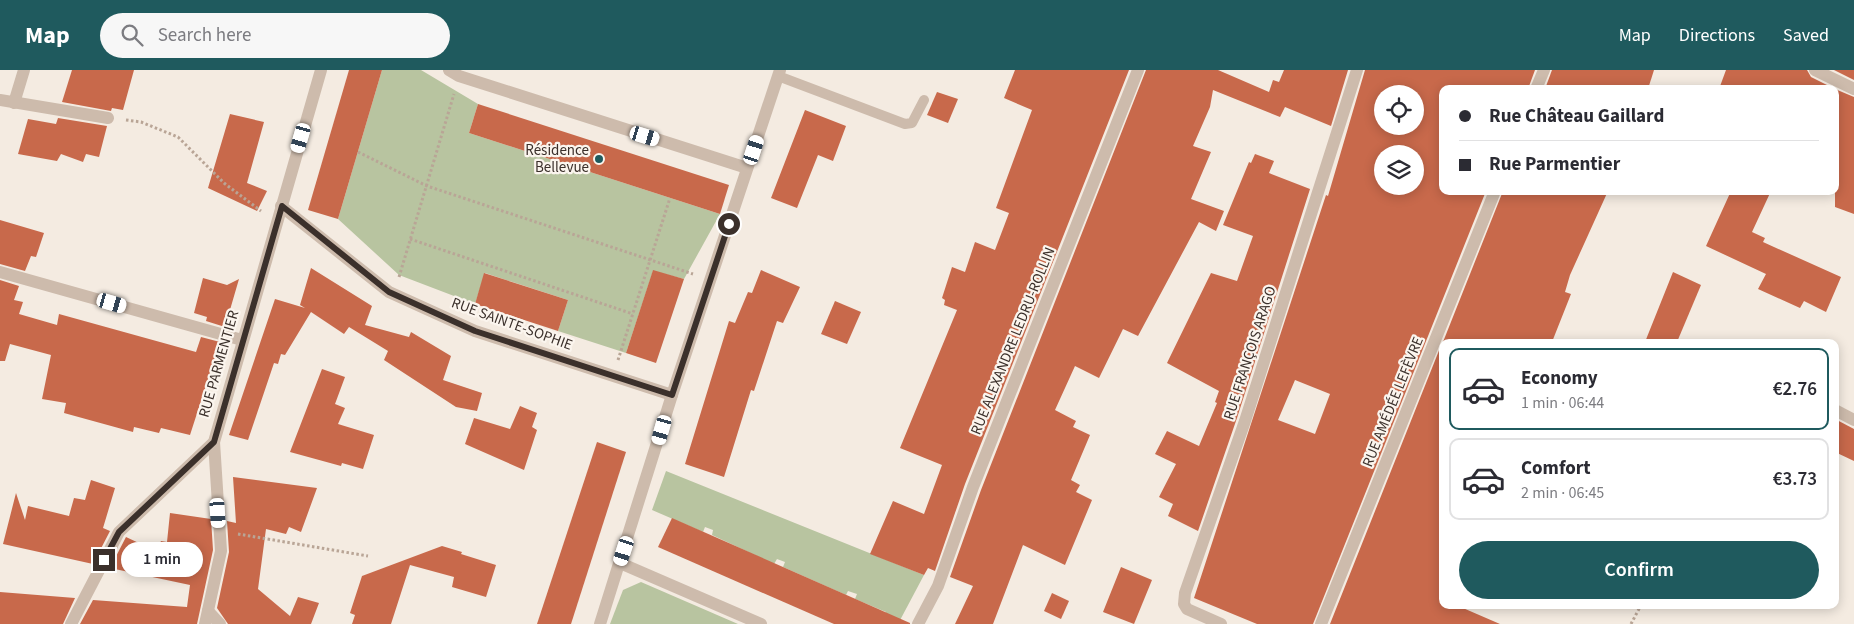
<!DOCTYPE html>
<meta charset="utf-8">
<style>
:root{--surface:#fff;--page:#f7f7f7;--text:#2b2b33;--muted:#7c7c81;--line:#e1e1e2;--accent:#1f5a5e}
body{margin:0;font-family:"Source Sans 3",sans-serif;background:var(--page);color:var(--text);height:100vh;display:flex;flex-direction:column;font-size:19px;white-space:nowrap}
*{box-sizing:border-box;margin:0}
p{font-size:16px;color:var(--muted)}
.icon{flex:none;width:28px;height:28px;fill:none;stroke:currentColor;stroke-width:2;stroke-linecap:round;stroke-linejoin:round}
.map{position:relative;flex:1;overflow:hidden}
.drawer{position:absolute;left:1439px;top:269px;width:400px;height:270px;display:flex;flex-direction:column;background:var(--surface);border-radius:10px;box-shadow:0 2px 12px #0003}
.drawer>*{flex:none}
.banner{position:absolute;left:1439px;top:15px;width:400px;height:110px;border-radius:10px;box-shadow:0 2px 12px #0003;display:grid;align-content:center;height:110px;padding:0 20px;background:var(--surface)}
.tools{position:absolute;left:1374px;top:15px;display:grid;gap:10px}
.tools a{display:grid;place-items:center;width:50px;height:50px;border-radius:50%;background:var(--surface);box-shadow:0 2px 12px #0003;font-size:25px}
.end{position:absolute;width:22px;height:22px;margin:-11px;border:6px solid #3b302b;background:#fff;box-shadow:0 0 0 2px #fff}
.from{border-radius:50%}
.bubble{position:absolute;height:35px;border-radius:18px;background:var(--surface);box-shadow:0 2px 12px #0003;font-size:16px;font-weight:600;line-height:35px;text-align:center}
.car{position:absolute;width:15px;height:30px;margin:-15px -8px;border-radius:6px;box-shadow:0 0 4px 1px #0007;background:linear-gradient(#fff 24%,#345 0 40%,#fff 0 76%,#345 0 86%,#fff 0)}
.banner b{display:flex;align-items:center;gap:18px;height:48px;font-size:19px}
.banner b+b{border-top:1px solid var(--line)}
.banner i{width:12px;height:12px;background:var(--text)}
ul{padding:9px 0 0;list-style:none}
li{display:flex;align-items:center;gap:15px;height:82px;margin:0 10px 8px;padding:0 10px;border:2px solid var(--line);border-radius:10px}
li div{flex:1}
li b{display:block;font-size:19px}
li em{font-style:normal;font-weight:600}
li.current{border-color:var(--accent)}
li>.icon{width:45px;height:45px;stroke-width:1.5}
.cta{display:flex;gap:10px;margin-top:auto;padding:10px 20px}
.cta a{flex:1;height:58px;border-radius:30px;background:var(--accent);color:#fff;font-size:20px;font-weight:600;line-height:58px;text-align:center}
header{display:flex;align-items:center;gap:30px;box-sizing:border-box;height:70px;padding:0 25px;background:var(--accent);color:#fff}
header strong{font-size:24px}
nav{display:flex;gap:28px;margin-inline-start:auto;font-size:18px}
.search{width:350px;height:45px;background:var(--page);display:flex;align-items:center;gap:12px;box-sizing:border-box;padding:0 18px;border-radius:28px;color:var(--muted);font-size:19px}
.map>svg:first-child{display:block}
</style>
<header>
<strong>Map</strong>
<div class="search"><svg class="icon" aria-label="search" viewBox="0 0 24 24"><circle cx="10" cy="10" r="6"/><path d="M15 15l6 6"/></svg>Search here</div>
<nav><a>Map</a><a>Directions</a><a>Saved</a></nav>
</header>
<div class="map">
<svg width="1854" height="554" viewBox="0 0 1854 554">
<rect width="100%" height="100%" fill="#f4ebe1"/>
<!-- green -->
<g fill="#b8c4a0">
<path d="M382 0H421L478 34 469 63 720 144 684 209 653 201 626 283 558 261 568 230 485 203 475 234 399 205 338 149Z"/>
<path d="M666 401 924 505 898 554H881L886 542 855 529 857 524 848 521 846 525 783 497 785 492 777 489 774 494 712 465 713 460 705 457 703 462 652 440Z"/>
<path d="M641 512 738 554H610L623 520Z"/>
</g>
<!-- building -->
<g fill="#c8694b" fill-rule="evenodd">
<path d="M72 0H134L123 40 112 38 111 41 62 32Z"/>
<path d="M349 0H382L338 149 308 140Z"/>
<path d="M1015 0H1129L965 414 935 501 928 498 924 505 870 484 893 431 924 444 942 395 900 378 957 240 944 235 945 230 942 228 952 197 965 202 975 172 995 180 1009 143 996 138 1032 40 1004 28Z"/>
<path d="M1146 0H1218L1269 22 1273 10 1279 12 1284 0H1348L1331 56 1285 37 1280 47 1213 20 1210 37 1193 76 1211 82 1191 129 1224 141 1216 161 1199 152 1138 266 1123 259 1099 308 1075 296 1055 340 1076 351 1073 357 1090 365 1071 410 1080 415 1076 422 1092 430 1065 495 1023 475 993 554H955L973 516 950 507 981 420Z"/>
<path d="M1365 0H1535L1528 19H1442V121H1486L1313 554H1257L1194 528 1326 125 1328 126ZM1382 24H1415V56H1382ZM1382 84H1415V116H1382ZM1295 310 1330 324 1315 364 1278 350Z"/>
<path d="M1552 0H1654L1648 19H1545Z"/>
<path d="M1726 0H1807L1811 7 1835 19H1719Z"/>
<path d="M1834 0H1854V10Z"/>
<path d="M1835 19 1854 27V144L1835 137Z"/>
<path d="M937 22 958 29 948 53 927 45Z"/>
<path d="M478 34 729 115 720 144 469 63Z"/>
<path d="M805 40 846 56 833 91 818 85 797 138 771 128Z"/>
<path d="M230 44 264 52 247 113 267 121 257 141 208 118Z"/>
<path d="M58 48 107 56 99 87 86 84 83 92 61 84 57 91 18 84 28 49 56 54Z"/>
<path d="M1255 84 1274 91 1269 103 1310 119 1237 348 1198 461 1168 446 1173 434 1159 427 1176 394 1155 384 1167 361 1199 376 1217 333 1215 332 1219 321 1167 293 1211 203 1237 211 1253 166 1223 155 1249 92 1251 93Z"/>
<path d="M1503 121H1608L1570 205 1565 222 1571 224 1552 272H1443Z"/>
<path d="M1731 121H1771L1752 162 1765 168 1763 172 1841 207 1826 242 1804 231 1800 238 1758 219 1766 204 1706 176Z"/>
<path d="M0 150 44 163 36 187 31 186 25 201 0 194Z"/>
<path d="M311 198 372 236 365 255 409 267 411 262 451 286 443 310 482 323 477 341 456 337 384 290 388 281 349 257 344 264 311 242 285 285 281 284 278 294 274 293 248 370 229 365 275 229 305 238 300 235Z"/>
<path d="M653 200 684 209 656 293 626 283Z"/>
<path d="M761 200 800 217 783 253 777 251 754 321 751 320 724 407 685 394 729 251 735 253 748 222 752 223Z"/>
<path d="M1673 202 1701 215 1677 272H1645Z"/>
<path d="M484 203 568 230 558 261 475 234Z"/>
<path d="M203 208 227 215 239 209 225 257 206 251 207 247 194 243Z"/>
<path d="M0 210 19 216 14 230 23 232 19 244 57 255 59 244 196 282 201 267 220 272 190 365 161 358 159 363 134 357 133 362 64 343 66 333 42 329 51 285 10 274 5 291H0Z"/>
<path d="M835 231 861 242 847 274 821 264Z"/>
<path d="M1442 273V535H1456L1500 554H1330Z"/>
<path d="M322 299 345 307 335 334 345 338 338 354 374 365 363 399 342 393 341 396 290 382Z"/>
<path d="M520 336 537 343 532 357 537 360 524 400 465 374 474 348 510 359Z"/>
<path d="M1835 349 1854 359V391L1835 382Z"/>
<path d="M597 372 626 382 571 554H537Z"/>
<path d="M233 407 317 418 301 462 289 457 286 464 266 459 258 519 290 546 298 527 319 533 311 554H228L217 538 229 482 227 451 236 453Z"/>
<path d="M91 410 115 418 103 458 110 461 93 494 3 474 16 423 25 450 28 436 69 446 74 428 85 430Z"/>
<path d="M170 443 211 449 213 480 197 554H80L93 530 187 537 190 515 110 498 126 467 156 481 161 471 167 472Z"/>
<path d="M672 448 910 553V554H834L658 477Z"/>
<path d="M442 476 462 482 461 484 496 495 486 527 452 517 454 507 410 495 391 554H352L355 545 350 543 362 506Z"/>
<path d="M1121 497 1152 510 1134 554 1103 542Z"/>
<path d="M0 522 75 528 63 554H0Z"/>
<path d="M1052 523 1069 531 1061 549 1044 541Z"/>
</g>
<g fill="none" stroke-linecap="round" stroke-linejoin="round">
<!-- path -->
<g stroke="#b9a596" stroke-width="3" stroke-dasharray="2.5 2.5" stroke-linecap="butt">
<path d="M126 50 141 52 178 67 224 113 261 141"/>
<path d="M358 82 427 116 693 204"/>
<path d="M410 169 633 244"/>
<path d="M399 207 454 24"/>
<path d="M618 290 670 128"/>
<path d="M238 464 368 486"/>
<path d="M1631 554 1641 535"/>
</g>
<!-- lane -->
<path stroke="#cdbbac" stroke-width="10" d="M778 6 905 54 912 53 924 30"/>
<!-- street -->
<g stroke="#cdbbac" stroke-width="12">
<path d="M449 0 459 6 747 98"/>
<path d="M1815 0 1854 19"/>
<path d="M1536 19 1544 0"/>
<path d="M0 30 108 48"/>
<path d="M14 33 24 0"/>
<path d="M281 136 389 222 475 261 672 325"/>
<path d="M0 202 242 270"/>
<path d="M1835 340 1854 350"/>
<path d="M620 493 761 554"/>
<path d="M208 541 220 554"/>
<path d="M71 554 119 462 214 372 321 0"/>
<path d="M205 554 221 481 214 372"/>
<path d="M600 554 672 325 780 0"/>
<path d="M918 554 938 516 973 417 1138 0"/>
<path d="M1221 554 1187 539 1184 534 1185 523 1245 351 1357 0"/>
<path d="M1321 554 1495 121"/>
</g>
</g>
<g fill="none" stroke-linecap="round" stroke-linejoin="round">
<!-- route -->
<path stroke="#3b302b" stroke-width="6" d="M104 490 119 462 214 372 282 136 389 222 475 261 672 325 729 154"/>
</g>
<!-- markers -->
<circle fill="#1f5a5e" stroke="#fbf5ee" stroke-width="2" cx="599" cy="89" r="5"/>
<g text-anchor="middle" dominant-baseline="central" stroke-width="4.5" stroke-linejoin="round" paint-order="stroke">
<!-- poi labels -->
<g font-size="15" fill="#3b302b" stroke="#fbf5ee" text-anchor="end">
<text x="589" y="80">Résidence<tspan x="589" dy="17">Bellevue</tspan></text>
</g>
<!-- street labels -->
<g font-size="15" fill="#3b302b" stroke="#fbf5ee">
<text transform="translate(512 254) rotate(20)">RUE SAINTE-SOPHIE</text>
<text transform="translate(1013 271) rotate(-68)">RUE ALEXANDRE LEDRU-ROLLIN</text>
<text transform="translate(1250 283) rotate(-72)">RUE FRANÇOIS ARAGO</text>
<text transform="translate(219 294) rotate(-74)">RUE PARMENTIER</text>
<text transform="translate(1393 332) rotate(-68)">RUE AMÉDÉE LEFÈVRE</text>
</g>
</g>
</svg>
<div class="tools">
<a><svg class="icon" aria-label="locate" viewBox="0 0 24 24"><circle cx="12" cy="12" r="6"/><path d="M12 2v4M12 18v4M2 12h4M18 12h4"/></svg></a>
<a><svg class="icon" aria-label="layers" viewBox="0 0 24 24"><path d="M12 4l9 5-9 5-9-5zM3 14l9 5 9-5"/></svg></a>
</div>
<i class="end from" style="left:729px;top:154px"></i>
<i class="end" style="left:104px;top:490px"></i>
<div class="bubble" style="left:121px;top:472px;width:82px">1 min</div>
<i class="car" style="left:645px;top:66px;rotate:107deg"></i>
<i class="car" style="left:301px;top:68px;rotate:196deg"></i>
<i class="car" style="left:754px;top:80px;rotate:18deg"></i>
<i class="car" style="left:112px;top:233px;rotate:106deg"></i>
<i class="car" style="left:662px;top:360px;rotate:196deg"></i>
<i class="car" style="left:218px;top:443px;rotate:176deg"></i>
<i class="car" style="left:624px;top:481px;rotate:198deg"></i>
<div class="banner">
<b><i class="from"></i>Rue Château Gaillard</b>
<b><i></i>Rue Parmentier</b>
</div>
<section class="drawer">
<ul>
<li class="current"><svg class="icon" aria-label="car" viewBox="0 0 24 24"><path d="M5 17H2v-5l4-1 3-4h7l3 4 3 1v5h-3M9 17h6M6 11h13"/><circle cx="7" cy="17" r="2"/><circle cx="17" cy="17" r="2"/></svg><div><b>Economy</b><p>1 min · 06:44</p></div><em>€2.76</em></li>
<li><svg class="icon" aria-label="car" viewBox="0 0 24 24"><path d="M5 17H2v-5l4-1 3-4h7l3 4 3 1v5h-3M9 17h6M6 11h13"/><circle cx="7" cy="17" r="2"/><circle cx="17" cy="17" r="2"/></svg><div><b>Comfort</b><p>2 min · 06:45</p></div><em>€3.73</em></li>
</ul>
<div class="cta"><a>Confirm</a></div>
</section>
</div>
